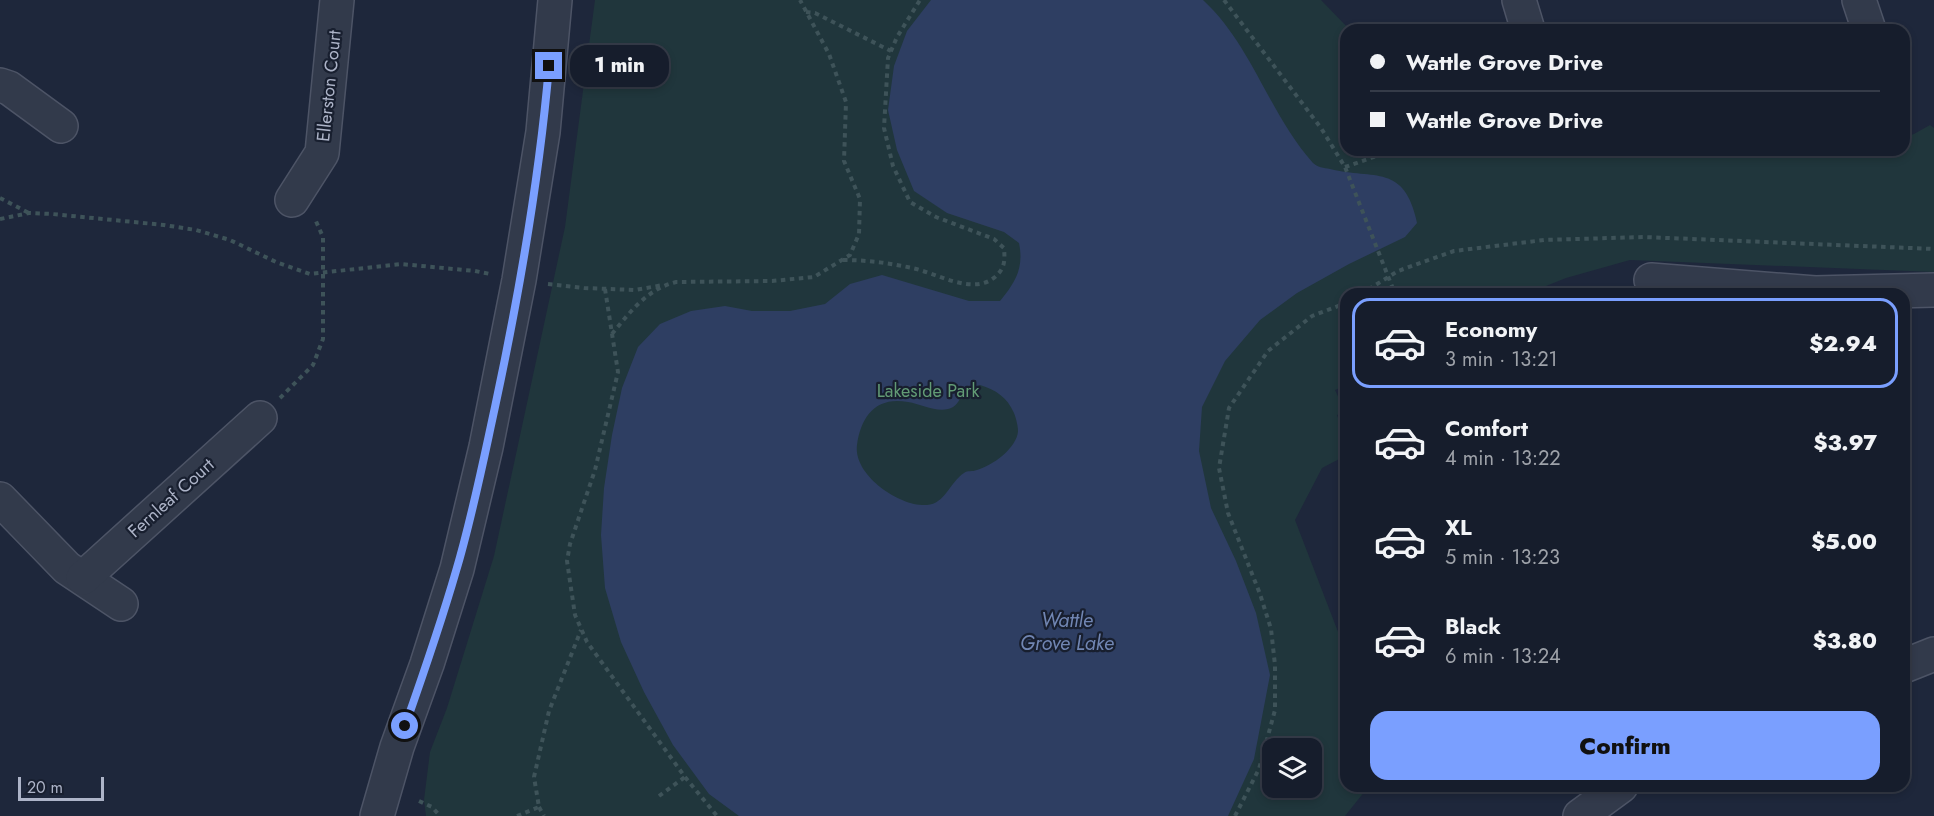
<!DOCTYPE html>
<meta charset="utf-8">
<style>
:root{--surface:#161d2c;--page:#1f2634;--text:#f1f3f6;--muted:#9ea2a9;--line:#353b48;--accent:#7a9fff}
body{margin:0;font-family:Jost,sans-serif;background:var(--page);color:var(--text);height:100vh;display:flex;flex-direction:column;font-size:22px;white-space:nowrap}
*{box-sizing:border-box;margin:0}
p{font-size:20px;color:var(--muted)}
.icon{flex:none;width:33px;height:33px;fill:none;stroke:currentColor;stroke-width:2;stroke-linecap:round;stroke-linejoin:round}
.map{position:relative;flex:1;overflow:hidden}
.panel{position:absolute;left:1340px;top:288px;width:570px;height:504px;display:flex;flex-direction:column;background:var(--surface);border-radius:18px;box-shadow:0 3px 9px #0003,0 0 0 2px var(--line)}
.panel>*{flex:none}
.banner{position:absolute;left:1340px;top:24px;width:570px;height:132px;border-radius:18px;box-shadow:0 3px 9px #0003,0 0 0 2px var(--line);display:grid;align-content:center;height:132px;padding:0 30px;background:var(--surface)}
.tools{position:absolute;left:1262px;top:738px;display:grid;gap:12px}
.tools a{display:grid;place-items:center;width:60px;height:60px;border-radius:12px;background:var(--surface);box-shadow:0 3px 9px #0003,0 0 0 2px var(--line);font-size:30px}
.scale{position:absolute;left:18px;bottom:15px;width:86px;box-sizing:border-box;padding-left:6px;border:3px solid #adb4c8;border-top:0;font-size:16px;line-height:21px;white-space:nowrap;color:#adb4c8;-webkit-text-stroke:4px #181f2f;paint-order:stroke}
.end{position:absolute;width:27px;height:27px;margin:-14px;border:8px solid #7a9fff;background:#111;box-shadow:0 0 0 3px #111}
.from{border-radius:50%}
.bubble{position:absolute;height:42px;border-radius:18px;background:var(--surface);box-shadow:0 3px 9px #0003,0 0 0 2px var(--line);font-size:20px;font-weight:800;line-height:42px;text-align:center}
.banner b{display:flex;align-items:center;gap:21px;height:57px;font-size:22px}
.banner b+b{border-top:2px solid var(--line)}
.banner i{width:15px;height:15px;background:var(--text)}
ul{padding:10px 0 0;list-style:none}
li{display:flex;align-items:center;gap:18px;height:90px;margin:0 12px 9px;padding:0 18px;border:3px solid transparent;border-radius:18px}
li div{flex:1}
li b{display:block;font-size:22px}
li em{font-style:normal;font-weight:800}
li.active{border-color:var(--accent)}
li>.icon{width:54px;height:54px;stroke-width:1.5}
.cta{display:flex;gap:12px;margin-top:auto;padding:12px 30px}
.cta a{flex:1;height:69px;border-radius:18px;background:var(--accent);color:#111;font-size:24px;font-weight:800;line-height:69px;text-align:center}
.map>svg:first-child{display:block}
</style>
<div class="map">
<svg width="1934" height="816" viewBox="0 0 1934 816">
<rect width="100%" height="100%" fill="#1e273b"/>
<!-- green -->
<path fill="#20363c" fill-rule="evenodd" d="M595 0H1321L1350 30H1346V150H1904V137L1914 134 1930 125 1934 128V272L1630 260 1566 278 1526 294H1346L1345 386 1335 390 1343 407 1342 413 1337 415 1345 437V456L1322 468 1295 520 1345 650 1346 786H1369L1345 816H426L424 800 430 752 447 708 494 556 565 227ZM1272 748H1311V788H1272Z"/>
<!-- water -->
<path fill="#2e3e62" fill-rule="evenodd" d="M931 0H1203C1252 45 1269 114 1313 163 1317 167 1324 168 1330 169 1375 180 1404 163 1417 223L1405 237 1349 264 1297 293 1260 320 1225 361 1202 407 1199 451 1211 508 1236 561 1256 613 1270 675 1254 759 1228 816H739L709 794 673 745 644 692 621 642 605 588 601 535 604 488 612 435 622 388 638 347 660 324 691 311 725 306 752 311H790L825 304 850 284 882 275 969 301H1000C1016 282 1024 267 1019 243L1004 232 947 213 914 191 897 150 888 110 894 66 907 31ZM980 385C996 390 1007 397 1014 413 1016 418 1018 426 1018 431 1017 448 992 466 977 470 972 472 968 470 964 473 950 482 945 504 927 505 900 507 853 475 857 445 861 416 876 396 908 402 921 404 935 412 948 409 959 407 959 396 967 391 971 389 976 387 980 385Z"/>
<g fill="none" stroke-linecap="round" stroke-linejoin="round">
<defs>
<g id="minor">
<path d="M1519 0 1528 30"/>
<path d="M1859 0 1869 30"/>
<path d="M0 85 9 88 61 126"/>
<path d="M292 200 322 153 337 0"/>
<path d="M1651 280 1815 293 1934 290"/>
<path d="M0 499 67 568 121 604"/>
<path d="M83 578 260 418"/>
<path d="M1904 666 1934 654"/>
<path d="M377 816 397 747 427 664 457 569 486 447 519 280 543 132 555 0"/>
<path d="M1580 816 1621 786"/>
</g>
</defs>
<!-- minor casing -->
<use href="#minor" stroke="#4d5466" stroke-width="36"/>
<!-- path -->
<g stroke="#3e5359" stroke-width="4" stroke-dasharray="4.5 4.5" stroke-linecap="butt">
<path d="M1224 0 1321 128 1345 167 1395 294"/>
<path d="M806 12 815 13 891 51"/>
<path d="M1345 167 1394 150"/>
<path d="M0 198 29 213"/>
<path d="M0 219 29 213 52 214 164 225 196 230 230 240 276 262 310 274 401 264 475 271 490 274"/>
<path d="M843 260C867 260 889 263 912 268 937 273 972 296 995 277 1005 268 1005 261 1004 248L994 239 936 217 910 202 893 166 884 128 888 58 897 37 920 0"/>
<path d="M548 284 584 288 635 290 663 285"/>
<path d="M605 289 618 372 595 470 570 544 567 561 575 615 587 642 685 777 717 816"/>
<path d="M1361 294 1398 271 1454 251 1544 240 1644 237 1934 249"/>
<path d="M612 334C630 312 647 289 676 282L772 281 814 277 850 255 859 234 860 199 844 161 846 102 829 54 800 0"/>
<path d="M280 398 313 365 323 339V237L315 219"/>
<path d="M659 796 685 777"/>
<path d="M419 801 432 807 440 816"/>
<path d="M539 807 544 816"/>
<path d="M517 816 539 807 534 777 549 711 581 630"/>
<path d="M1235 816 1259 769 1275 710V665L1271 629 1260 594 1228 513 1219 468 1229 408 1268 351 1312 316 1346 303"/>
</g>
<!-- minor -->
<use href="#minor" stroke="#323a4b" stroke-width="33"/>
</g>
<g fill="none" stroke-linecap="round" stroke-linejoin="round">
<!-- route -->
<path stroke="#7a9fff" stroke-width="8" d="M405 726C423 675 441 623 456 571 472 518 483 462 495 407 519 295 539 181 549 66"/>
</g>
<g text-anchor="middle" dominant-baseline="central" stroke-width="4.5" stroke-linejoin="round" paint-order="stroke">
<!-- street labels -->
<g font-size="18" fill="#adb4c8" stroke="#181f2f">
<text transform="translate(329 86) rotate(-84)">Ellerston Court</text>
<text transform="translate(171 498) rotate(-42)">Fernleaf Court</text>
</g>
<!-- park labels -->
<g font-size="18" fill="#629b75" stroke="#181f2f">
<text x="928" y="391">Lakeside Park</text>
</g>
<!-- water labels -->
<g font-size="20" font-style="italic" fill="#7186b3" stroke="#181f2f">
<text x="1067" y="620">Wattle<tspan x="1067" dy="23">Grove Lake</tspan></text>
</g>
</g>
</svg>
<div class="tools">
<a><svg class="icon" aria-label="layers" viewBox="0 0 24 24"><path d="M12 4l9 5-9 5-9-5zM3 14l9 5 9-5"/></svg></a>
</div>
<div class="scale">20 m</div>
<i class="end from" style="left:405px;top:726px"></i>
<i class="end" style="left:549px;top:66px"></i>
<div class="bubble" style="left:570px;top:45px;width:99px">1 min</div>
<div class="banner">
<b><i class="from"></i>Wattle Grove Drive</b>
<b><i></i>Wattle Grove Drive</b>
</div>
<section class="panel">
<ul>
<li class="active"><svg class="icon" aria-label="car" viewBox="0 0 24 24"><path d="M5 17H2v-5l4-1 3-4h7l3 4 3 1v5h-3M9 17h6M6 11h13"/><circle cx="7" cy="17" r="2"/><circle cx="17" cy="17" r="2"/></svg><div><b>Economy</b><p>3 min · 13:21</p></div><em>$2.94</em></li>
<li><svg class="icon" aria-label="car" viewBox="0 0 24 24"><path d="M5 17H2v-5l4-1 3-4h7l3 4 3 1v5h-3M9 17h6M6 11h13"/><circle cx="7" cy="17" r="2"/><circle cx="17" cy="17" r="2"/></svg><div><b>Comfort</b><p>4 min · 13:22</p></div><em>$3.97</em></li>
<li><svg class="icon" aria-label="car" viewBox="0 0 24 24"><path d="M5 17H2v-5l4-1 3-4h7l3 4 3 1v5h-3M9 17h6M6 11h13"/><circle cx="7" cy="17" r="2"/><circle cx="17" cy="17" r="2"/></svg><div><b>XL</b><p>5 min · 13:23</p></div><em>$5.00</em></li>
<li><svg class="icon" aria-label="car" viewBox="0 0 24 24"><path d="M5 17H2v-5l4-1 3-4h7l3 4 3 1v5h-3M9 17h6M6 11h13"/><circle cx="7" cy="17" r="2"/><circle cx="17" cy="17" r="2"/></svg><div><b>Black</b><p>6 min · 13:24</p></div><em>$3.80</em></li>
</ul>
<div class="cta"><a>Confirm</a></div>
</section>
</div>
